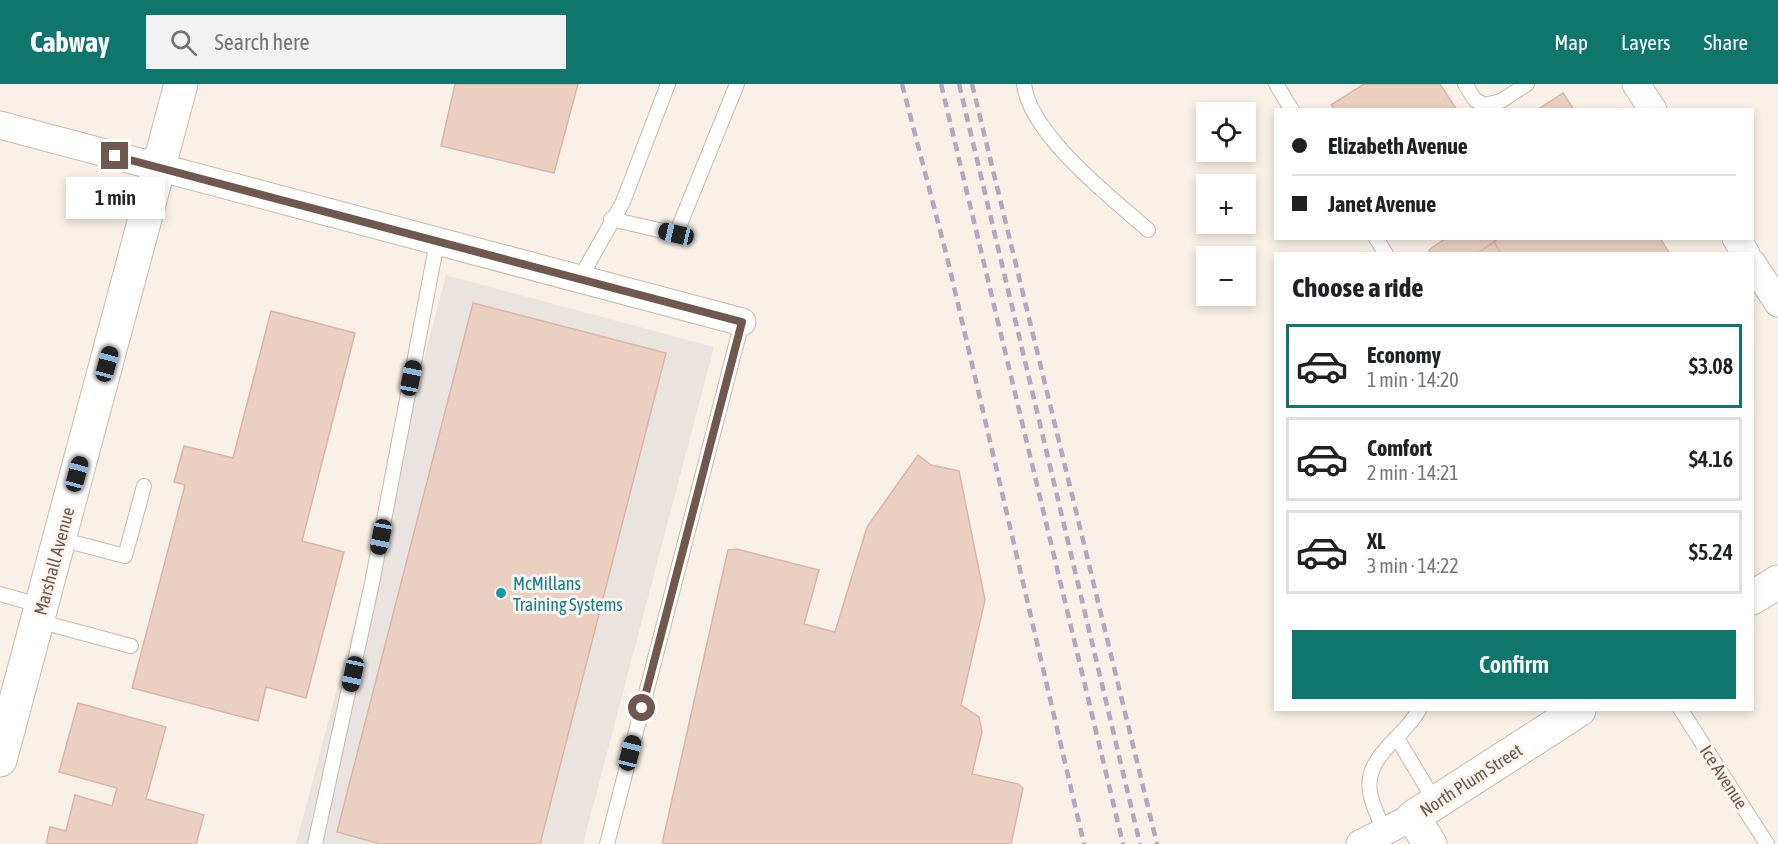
<!DOCTYPE html>
<meta charset="utf-8">
<style>
:root{--surface:#fff;--page:#f2f2f2;--text:#202124;--muted:#757577;--line:#e0e0e0;--accent:#0f766e}
body{margin:0;font-family:"Asap Condensed",sans-serif;background:var(--page);color:var(--text);height:100vh;display:flex;flex-direction:column;font-size:22px;white-space:nowrap}
*{box-sizing:border-box;margin:0}
p{font-size:20px;color:var(--muted)}
.icon{flex:none;width:33px;height:33px;fill:none;stroke:currentColor;stroke-width:2;stroke-linecap:round;stroke-linejoin:round}
.map{position:relative;flex:1;overflow:hidden}
.panel{position:absolute;left:1274px;top:168px;width:480px;height:459px;display:flex;flex-direction:column;background:var(--surface);border-radius:0px;box-shadow:0 3px 9px #0003}
.panel>*{flex:none}
.guide{position:absolute;left:1274px;top:24px;width:480px;height:132px;border-radius:0px;box-shadow:0 3px 9px #0003;display:grid;align-content:center;height:132px;padding:0 18px;background:var(--surface)}
.fabs{position:absolute;left:1196px;top:18px;display:grid;gap:12px}
.fabs a{display:grid;place-items:center;width:60px;height:60px;border-radius:0px;background:var(--surface);box-shadow:0 3px 9px #0003;font-size:30px}
.end{position:absolute;width:27px;height:27px;margin:-14px;border:8px solid #70584f;background:#fff;box-shadow:0 0 0 3px #fff}
.from{border-radius:50%}
.bubble{position:absolute;height:42px;border-radius:0px;background:var(--surface);box-shadow:0 3px 9px #0003;font-size:20px;font-weight:600;line-height:42px;text-align:center}
.car{position:absolute;width:18px;height:36px;margin:-18px -9px;border-radius:8px;box-shadow:0 0 4px 2px #0007;background:linear-gradient(#222 24%,#8ab4d8 0 40%,#222 0 76%,#8ab4d8 0 86%,#222 0)}
.guide b{display:flex;align-items:center;gap:21px;height:57px;font-size:22px}
.guide b+b{border-top:2px solid var(--line)}
.guide i{width:15px;height:15px;background:var(--text)}
ul{padding:0;list-style:none}
li{display:flex;align-items:center;gap:18px;height:84px;margin:0 12px 9px;padding:0 6px;border:3px solid var(--line);border-radius:0px}
li div{flex:1}
li b{display:block;font-size:22px}
li em{font-style:normal;font-weight:600}
li.current{border-color:var(--accent)}
li>.icon{width:54px;height:54px;stroke-width:1.5}
h2{padding:0 18px;font-size:27px;line-height:72px}
.button{display:flex;gap:12px;margin-top:auto;padding:12px 18px}
.button a{flex:1;height:69px;border-radius:0px;background:var(--accent);color:#fff;font-size:24px;font-weight:600;line-height:69px;text-align:center}
header{display:flex;align-items:center;gap:36px;box-sizing:border-box;height:84px;padding:0 30px;background:var(--accent);color:#fff}
header strong{font-size:28px}
nav{display:flex;gap:33px;margin-inline-start:auto;font-size:21px}
.search{width:420px;height:54px;background:var(--page);display:flex;align-items:center;gap:15px;box-sizing:border-box;padding:0 21px;border-radius:0px;color:var(--muted);font-size:22px}
.map>svg:first-child{display:block}
</style>
<header>
<strong>Cabway</strong>
<div class="search"><svg class="icon" aria-label="search" viewBox="0 0 24 24"><circle cx="10" cy="10" r="6"/><path d="M15 15l6 6"/></svg>Search here</div>
<nav><a>Map</a><a>Layers</a><a>Share</a></nav>
</header>
<div class="map">
<svg width="1778" height="760" viewBox="0 0 1778 760">
<rect width="100%" height="100%" fill="#f9f1e7"/>
<!-- industrial -->
<path fill="#eae4e0" d="M446 191 714 263 583 760H296Z"/>
<!-- building -->
<g fill="#ebd0c2" stroke="#dcb6a5" stroke-width="1.5">
<path d="M455 0H578L554 89 441 62Z"/>
<path d="M1364 0H1440L1457 26H1335L1331 21Z"/>
<path d="M1563 9 1574 26H1537Z"/>
<path d="M1446 154H1499L1477 170H1431L1429 166Z"/>
<path d="M1499 154H1660L1670 170H1501L1494 158Z"/>
<path d="M1494 158 1501 170H1477Z"/>
<path d="M473 219 666 269 540 760H381L337 748Z"/>
<path d="M271 227 355 249 302 457 344 468 306 614 266 603 258 637 132 604 185 401 174 398 184 362 233 374Z"/>
<path d="M918 371 931 381 959 387 985 516 961 621 979 633 982 648 972 690 1018 700 1023 704 1011 760H662L728 466 737 465 819 486 804 540 835 548 867 443Z"/>
<path d="M78 619 166 643 146 715 204 731 196 760H46L50 743 66 747 75 711 112 722 117 704 59 688Z"/>
</g>
<g fill="none" stroke-linecap="round" stroke-linejoin="round">
<defs>
<g id="lane">
<path d="M1024 0C1030 51 1111 113 1148 146"/>
<path d="M1276 0 1292 26"/>
<path d="M1465 0 1475 16 1485 21 1501 17 1527 0"/>
<path d="M611 135 676 150 737 0"/>
<path d="M1376 154 1386 170"/>
<path d="M579 196 623 118 668 0"/>
<path d="M60 455 125 472 144 402"/>
<path d="M0 510 42 522"/>
<path d="M38 537 131 562"/>
<path d="M1681 626 1767 760"/>
<path d="M1397 654 1436 719"/>
<path d="M1385 749C1380 736 1372 722 1370 708 1364 672 1404 654 1419 626"/>
<path d="M315 760 372 499 437 158"/>
<path d="M607 760 742 238"/>
</g>
<g id="street">
<path d="M1636 0 1653 26"/>
<path d="M0 41 742 238"/>
<path d="M1736 154 1746 170"/>
<path d="M1752 179 1778 219"/>
<path d="M1360 760 1413 733"/>
</g>
<g id="secondary">
<path d="M1752 514 1778 498"/>
<path d="M0 676 181 0"/>
<path d="M1430 760 1413 733 1579 626"/>
</g>
</defs>
<!-- lane casing -->
<use href="#lane" stroke="#cab9ae" stroke-width="16"/>
<!-- street casing -->
<use href="#street" stroke="#cab9ae" stroke-width="29"/>
<!-- secondary casing -->
<use href="#secondary" stroke="#cebbaf" stroke-width="35"/>
<!-- lane -->
<use href="#lane" stroke="#fff" stroke-width="14"/>
<!-- street -->
<use href="#street" stroke="#fff" stroke-width="27"/>
<!-- secondary -->
<use href="#secondary" stroke="#fff" stroke-width="33"/>
<!-- rail -->
<g stroke="#b3a7c1" stroke-width="4.5" stroke-dasharray="9 6" stroke-linecap="butt">
<path d="M902 0 947 173 1084 760"/>
<path d="M941 0 1123 760"/>
<path d="M959 0 1140 760"/>
<path d="M972 0 1157 760"/>
</g>
</g>
<g fill="none" stroke-linecap="round" stroke-linejoin="round">
<!-- route -->
<path stroke="#70584f" stroke-width="8" d="M115 72 742 238 642 624"/>
</g>
<!-- markers -->
<circle fill="#0f9aa8" stroke="#fdf5ed" stroke-width="2" cx="501" cy="509" r="6"/>
<g text-anchor="middle" dominant-baseline="central" stroke-width="6" stroke-linejoin="round" paint-order="stroke">
<!-- street labels -->
<g font-size="18" fill="#70584f" stroke="#fdf5ed">
<text transform="translate(54 477) rotate(-75)">Marshall Avenue</text>
<text transform="translate(1724 693) rotate(57)">Ice Avenue</text>
<text transform="translate(1471 696) rotate(-33)">North Plum Street</text>
</g>
<!-- culture labels -->
<g font-size="18" fill="#0d838f" stroke="#fdf5ed" text-anchor="start">
<text x="513" y="499">McMillans<tspan x="513" dy="21">Training Systems</tspan></text>
</g>
</g>
</svg>
<div class="fabs">
<a><svg class="icon" aria-label="locate" viewBox="0 0 24 24"><circle cx="12" cy="12" r="6"/><path d="M12 2v4M12 18v4M2 12h4M18 12h4"/></svg></a>
<a>+</a>
<a>−</a>
</div>
<i class="end from" style="left:642px;top:624px"></i>
<i class="end" style="left:115px;top:72px"></i>
<div class="bubble" style="left:66px;top:93px;width:99px">1 min</div>
<i class="car" style="left:676px;top:150px;rotate:283deg"></i>
<i class="car" style="left:107px;top:280px;rotate:15deg"></i>
<i class="car" style="left:411px;top:294px;rotate:11deg"></i>
<i class="car" style="left:77px;top:390px;rotate:15deg"></i>
<i class="car" style="left:381px;top:453px;rotate:191deg"></i>
<i class="car" style="left:353px;top:590px;rotate:192deg"></i>
<i class="car" style="left:630px;top:669px;rotate:14deg"></i>
<div class="guide">
<b><i class="from"></i>Elizabeth Avenue</b>
<b><i></i>Janet Avenue</b>
</div>
<section class="panel">
<h2>Choose a ride</h2>
<ul>
<li class="current"><svg class="icon" aria-label="car" viewBox="0 0 24 24"><path d="M5 17H2v-5l4-1 3-4h7l3 4 3 1v5h-3M9 17h6M6 11h13"/><circle cx="7" cy="17" r="2"/><circle cx="17" cy="17" r="2"/></svg><div><b>Economy</b><p>1 min · 14:20</p></div><em>$3.08</em></li>
<li><svg class="icon" aria-label="car" viewBox="0 0 24 24"><path d="M5 17H2v-5l4-1 3-4h7l3 4 3 1v5h-3M9 17h6M6 11h13"/><circle cx="7" cy="17" r="2"/><circle cx="17" cy="17" r="2"/></svg><div><b>Comfort</b><p>2 min · 14:21</p></div><em>$4.16</em></li>
<li><svg class="icon" aria-label="car" viewBox="0 0 24 24"><path d="M5 17H2v-5l4-1 3-4h7l3 4 3 1v5h-3M9 17h6M6 11h13"/><circle cx="7" cy="17" r="2"/><circle cx="17" cy="17" r="2"/></svg><div><b>XL</b><p>3 min · 14:22</p></div><em>$5.24</em></li>
</ul>
<div class="button"><a>Confirm</a></div>
</section>
</div>
